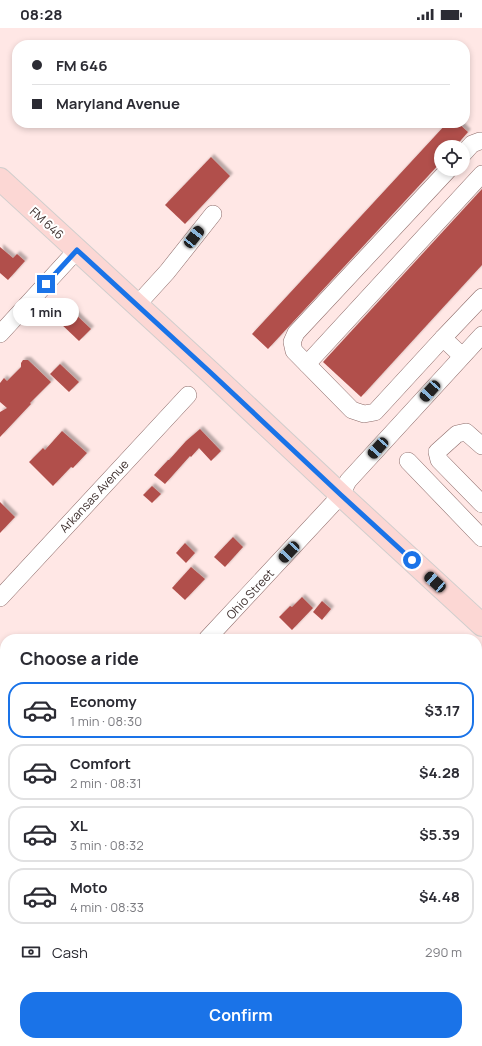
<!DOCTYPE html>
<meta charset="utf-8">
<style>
:root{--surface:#fff;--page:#f7f7f7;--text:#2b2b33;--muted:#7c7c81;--line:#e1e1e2;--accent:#1a73e8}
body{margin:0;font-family:Manrope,sans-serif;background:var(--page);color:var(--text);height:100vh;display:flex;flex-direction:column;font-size:15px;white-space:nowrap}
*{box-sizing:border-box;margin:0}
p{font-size:13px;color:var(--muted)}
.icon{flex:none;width:22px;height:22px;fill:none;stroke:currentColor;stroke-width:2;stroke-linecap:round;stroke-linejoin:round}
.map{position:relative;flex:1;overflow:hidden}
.sheet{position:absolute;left:0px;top:606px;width:482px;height:412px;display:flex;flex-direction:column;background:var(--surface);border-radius:16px 16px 0 0;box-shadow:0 2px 6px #0003}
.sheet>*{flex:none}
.banner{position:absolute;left:12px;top:12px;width:458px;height:88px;border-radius:16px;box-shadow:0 2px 6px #0003;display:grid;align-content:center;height:88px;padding:0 20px;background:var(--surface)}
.tools{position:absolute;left:434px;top:112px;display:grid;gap:8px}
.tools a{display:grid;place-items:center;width:36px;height:36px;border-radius:50%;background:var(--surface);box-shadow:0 2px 6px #0003;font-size:20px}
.end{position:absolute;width:18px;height:18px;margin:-9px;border:5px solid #1a73e8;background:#fff;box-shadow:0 0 0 2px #fff}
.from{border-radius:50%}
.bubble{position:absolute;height:28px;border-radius:14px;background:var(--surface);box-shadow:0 2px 6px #0003;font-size:13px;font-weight:700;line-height:28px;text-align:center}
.car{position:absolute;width:12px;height:24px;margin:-12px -6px;border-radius:5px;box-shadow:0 0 3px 1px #0007;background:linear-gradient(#222 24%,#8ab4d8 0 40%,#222 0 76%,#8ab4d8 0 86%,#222 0)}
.banner b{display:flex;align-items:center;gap:14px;height:38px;font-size:15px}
.banner b+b{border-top:1px solid var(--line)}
.banner i{width:10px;height:10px;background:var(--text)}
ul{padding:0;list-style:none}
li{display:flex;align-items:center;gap:12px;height:56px;margin:0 8px 6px;padding:0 12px;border:2px solid var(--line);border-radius:16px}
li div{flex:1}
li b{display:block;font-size:15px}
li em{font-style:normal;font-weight:700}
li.selected{border-color:var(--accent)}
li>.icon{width:36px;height:36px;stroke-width:1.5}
h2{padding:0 20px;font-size:18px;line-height:48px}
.pay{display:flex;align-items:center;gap:10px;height:44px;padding:0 20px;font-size:15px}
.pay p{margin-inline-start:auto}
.button{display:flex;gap:8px;margin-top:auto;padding:8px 20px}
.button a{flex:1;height:46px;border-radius:16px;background:var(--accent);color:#fff;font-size:16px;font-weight:700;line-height:46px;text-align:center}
.status{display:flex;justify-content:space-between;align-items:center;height:28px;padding:0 20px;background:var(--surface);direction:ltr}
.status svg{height:11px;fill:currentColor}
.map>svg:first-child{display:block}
</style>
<div class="status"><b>08:28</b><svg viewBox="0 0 49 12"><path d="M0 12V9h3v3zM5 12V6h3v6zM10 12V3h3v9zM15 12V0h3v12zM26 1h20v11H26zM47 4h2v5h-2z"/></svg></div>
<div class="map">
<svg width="482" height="1018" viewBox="0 0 482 1018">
<defs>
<filter id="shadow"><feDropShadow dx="3" dy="-3" stdDeviation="1" flood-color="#0004"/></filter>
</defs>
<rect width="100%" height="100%" fill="#ffe7e5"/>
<!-- building -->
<g fill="#b14f4b" filter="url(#shadow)">
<path d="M447 95H458L468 104 455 119H441V134L268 321 252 306Z"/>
<path d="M211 129 230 148 185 196 165 177Z"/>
<path d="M482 161V237L361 369 323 334Z"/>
<path d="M0 219 13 230 17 226 25 233 8 252 0 245Z"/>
<path d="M71 282 91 301 79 313 59 294Z"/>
<path d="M23 332H28L51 354 30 375 31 376 0 409V384L7 380 0 374V355L4 350 7 353 21 339V335Z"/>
<path d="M60 336 79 354 69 364 50 346Z"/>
<path d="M200 401 221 423 211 433 199 420 191 429 190 428 165 456 154 447 168 432H169L186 413Z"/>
<path d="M62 403 87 425 73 440 71 439 53 458 29 434 43 420 45 422Z"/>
<path d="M152 458 161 466 152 475 143 467Z"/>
<path d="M0 474 15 489 0 505Z"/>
<path d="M233 509 243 519 225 539 214 529Z"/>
<path d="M185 515 195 525 186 535 176 525Z"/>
<path d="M191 539 205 551 185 572 172 560Z"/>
<path d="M302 569 313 580 292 602 279 589 290 578 292 579Z"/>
<path d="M322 573 331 581 322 592 313 584Z"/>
</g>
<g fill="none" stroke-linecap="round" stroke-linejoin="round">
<defs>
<g id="minor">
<path d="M463 126 472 116 480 113H482"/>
<path d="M449 141 296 305 292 314 294 323 352 382 364 386 375 384 443 310 462 328"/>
<path d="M137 277 167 244 213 186"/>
<path d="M0 306 77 222"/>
<path d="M443 310 482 269"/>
<path d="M307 336 482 146"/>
<path d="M482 418 466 404 457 406 437 424 439 432 482 476"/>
<path d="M408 433 482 510"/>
<path d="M0 570 188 367"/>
<path d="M207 611 341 467 348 453 482 307"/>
<path d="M477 696 482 690"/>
<path d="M477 786 482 781V778"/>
<path d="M0 833 5 828"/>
<path d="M0 977 5 982"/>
<path d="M38 1013 43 1018"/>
<path d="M66 1018 72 1013"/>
</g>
<path id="major" d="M0 151 210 344 341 467 482 597"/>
</defs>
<!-- minor casing -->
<use href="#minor" stroke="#8e6c6a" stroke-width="18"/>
<!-- major casing -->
<use href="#major" stroke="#d1cecd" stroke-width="24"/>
<!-- minor -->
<use href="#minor" stroke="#fff" stroke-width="17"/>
<!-- major -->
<use href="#major" stroke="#fcd7d4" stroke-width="22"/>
</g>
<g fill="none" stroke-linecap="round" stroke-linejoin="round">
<!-- route -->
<path stroke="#1a73e8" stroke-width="5" d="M46 256 77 222 210 344 341 467 412 532"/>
</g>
<g text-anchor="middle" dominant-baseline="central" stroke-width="4" stroke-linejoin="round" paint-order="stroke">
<!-- street labels -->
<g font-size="12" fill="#3f312f" stroke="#fff">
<text transform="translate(47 195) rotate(42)">FM 646</text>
<text transform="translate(94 468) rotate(-47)">Arkansas Avenue</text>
<text transform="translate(250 566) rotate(-47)">Ohio Street</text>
</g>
</g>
</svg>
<div class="tools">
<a><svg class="icon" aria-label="locate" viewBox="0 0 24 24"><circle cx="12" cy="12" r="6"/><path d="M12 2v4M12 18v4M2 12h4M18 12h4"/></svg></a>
</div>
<i class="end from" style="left:412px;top:532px"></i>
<i class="end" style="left:46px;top:256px"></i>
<div class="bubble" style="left:13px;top:270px;width:66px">1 min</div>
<i class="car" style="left:194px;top:209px;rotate:38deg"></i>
<i class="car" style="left:430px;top:363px;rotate:222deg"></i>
<i class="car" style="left:378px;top:420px;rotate:222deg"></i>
<i class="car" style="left:289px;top:524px;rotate:223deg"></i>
<i class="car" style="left:435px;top:554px;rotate:312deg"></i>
<div class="banner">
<b><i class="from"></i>FM 646</b>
<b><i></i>Maryland Avenue</b>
</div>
<section class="sheet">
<h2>Choose a ride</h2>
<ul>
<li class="selected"><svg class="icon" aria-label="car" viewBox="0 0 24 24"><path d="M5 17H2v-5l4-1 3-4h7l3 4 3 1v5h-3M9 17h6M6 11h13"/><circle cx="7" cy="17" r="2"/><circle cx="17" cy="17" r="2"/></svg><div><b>Economy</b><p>1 min · 08:30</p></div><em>$3.17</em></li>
<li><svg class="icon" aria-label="car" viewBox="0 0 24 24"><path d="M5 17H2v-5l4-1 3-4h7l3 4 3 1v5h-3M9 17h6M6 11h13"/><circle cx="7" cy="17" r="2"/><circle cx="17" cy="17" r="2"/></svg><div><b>Comfort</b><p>2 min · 08:31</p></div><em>$4.28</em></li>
<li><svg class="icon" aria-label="car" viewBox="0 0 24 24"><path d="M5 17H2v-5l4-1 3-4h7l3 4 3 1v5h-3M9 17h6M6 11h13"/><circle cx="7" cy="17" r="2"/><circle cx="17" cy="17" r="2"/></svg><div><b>XL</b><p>3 min · 08:32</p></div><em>$5.39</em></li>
<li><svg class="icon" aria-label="car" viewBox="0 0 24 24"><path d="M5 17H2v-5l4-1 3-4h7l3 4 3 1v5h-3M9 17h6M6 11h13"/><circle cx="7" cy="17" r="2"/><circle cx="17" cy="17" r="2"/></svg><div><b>Moto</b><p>4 min · 08:33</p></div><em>$4.48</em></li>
</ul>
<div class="pay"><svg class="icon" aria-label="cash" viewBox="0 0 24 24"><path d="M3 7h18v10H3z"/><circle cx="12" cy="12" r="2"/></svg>Cash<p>290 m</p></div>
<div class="button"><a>Confirm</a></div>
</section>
</div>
